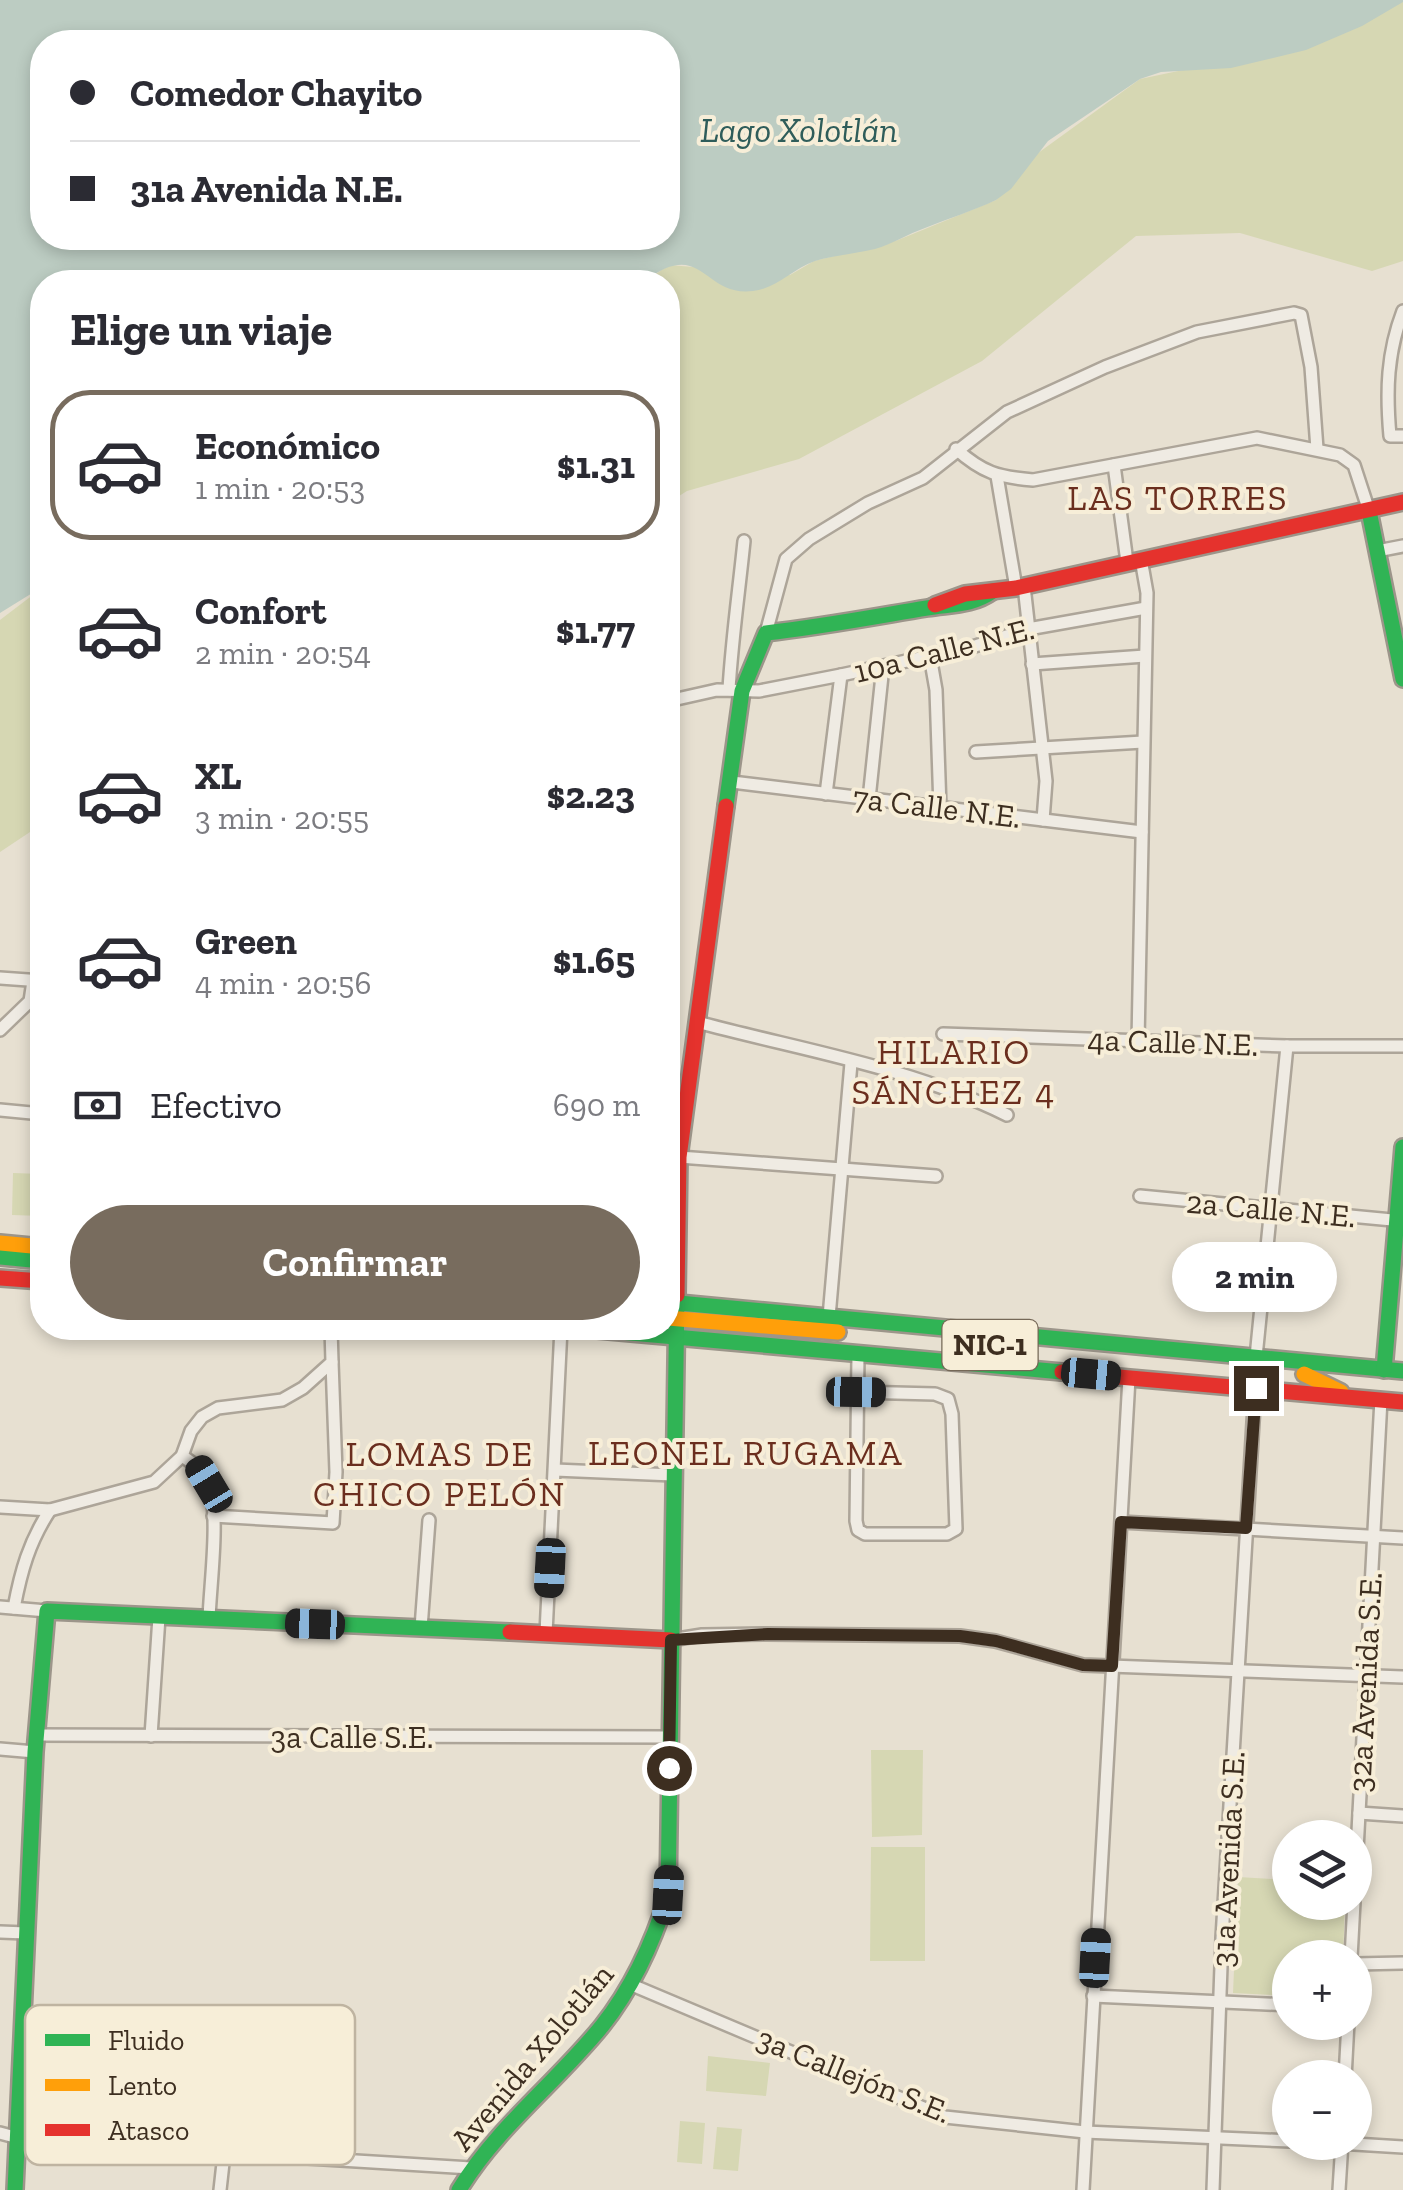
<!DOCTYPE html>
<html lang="es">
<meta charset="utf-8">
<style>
:root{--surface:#fff;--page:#f2f2f3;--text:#2b2b33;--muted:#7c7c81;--line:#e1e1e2;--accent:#786c5e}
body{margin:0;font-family:"Zilla Slab",serif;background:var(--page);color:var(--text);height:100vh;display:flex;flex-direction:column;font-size:38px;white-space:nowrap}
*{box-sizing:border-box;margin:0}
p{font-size:32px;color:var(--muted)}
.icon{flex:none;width:55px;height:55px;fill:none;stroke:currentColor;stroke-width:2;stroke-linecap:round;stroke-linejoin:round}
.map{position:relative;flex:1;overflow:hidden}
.panel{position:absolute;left:30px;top:270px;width:650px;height:1070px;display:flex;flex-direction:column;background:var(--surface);border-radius:40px;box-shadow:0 5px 15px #0003}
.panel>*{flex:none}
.hud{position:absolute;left:30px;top:30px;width:650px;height:220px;border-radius:40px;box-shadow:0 5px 15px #0003;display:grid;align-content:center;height:220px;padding:0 40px;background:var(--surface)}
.controls{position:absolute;left:1272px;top:1820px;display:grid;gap:20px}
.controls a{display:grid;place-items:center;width:100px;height:100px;border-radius:50%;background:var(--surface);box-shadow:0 5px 15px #0003;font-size:50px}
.end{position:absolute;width:45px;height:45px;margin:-22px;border:12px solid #3d2e20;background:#fff;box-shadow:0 0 0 5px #fff}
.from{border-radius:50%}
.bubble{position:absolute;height:70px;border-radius:35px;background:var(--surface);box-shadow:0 5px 15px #0003;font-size:32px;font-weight:700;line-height:70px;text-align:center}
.car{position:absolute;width:30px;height:60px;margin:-30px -15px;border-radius:12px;box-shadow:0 0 8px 2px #0007;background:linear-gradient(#222 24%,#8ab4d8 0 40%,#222 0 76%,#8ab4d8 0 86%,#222 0)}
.hud b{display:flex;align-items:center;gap:35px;height:95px;font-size:38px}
.hud b+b{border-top:2px solid var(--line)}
.hud i{width:25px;height:25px;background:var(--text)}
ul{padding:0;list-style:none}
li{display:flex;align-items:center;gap:30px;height:150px;margin:0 20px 15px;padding:0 20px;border:5px solid transparent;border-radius:40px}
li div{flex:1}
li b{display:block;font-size:38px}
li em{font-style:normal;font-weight:700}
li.active{border-color:var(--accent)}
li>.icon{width:90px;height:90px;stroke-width:1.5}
h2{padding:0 40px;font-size:45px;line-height:120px}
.pay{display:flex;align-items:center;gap:25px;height:110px;padding:0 40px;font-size:38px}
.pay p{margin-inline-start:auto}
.cta{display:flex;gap:20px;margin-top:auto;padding:20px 40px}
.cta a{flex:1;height:115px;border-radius:60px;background:var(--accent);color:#fff;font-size:40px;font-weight:700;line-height:115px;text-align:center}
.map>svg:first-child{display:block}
</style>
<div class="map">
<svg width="1403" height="2190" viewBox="0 0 1403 2190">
<rect width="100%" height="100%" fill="#e7e0d1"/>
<!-- green -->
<g fill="#d6d7b3">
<path d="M1403 0V261L1372 271 1240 233 1136 236 982 361 799 459 687 491 668 503V282H644L669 265 790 275 814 261 898 240 996 200 1034 156 1140 79 1183 70Z"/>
<path d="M42 588V824L0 852V620Z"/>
<path d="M13 1173 42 1174 41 1216 12 1215Z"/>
<path d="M871 1750H923L922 1835 872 1837Z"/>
<path d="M871 1847H925V1961H870Z"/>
<path d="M1238 1877 1290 1880V1902L1345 1903 1343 1957 1290 1958V1996L1233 1993Z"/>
<path d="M708 2056 770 2063 766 2096 706 2091Z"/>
<path d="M680 2121 705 2123 702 2164 677 2162Z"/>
<path d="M717 2127 742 2129 738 2171 713 2169Z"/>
</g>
<!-- water -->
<path fill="#bcccc2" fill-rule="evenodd" d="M0 0H1403V2L1362 26 1306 50 1231 68 1161 72 1140 79 1048 141 1011 189 996 200C973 211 949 218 925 228 908 234 892 244 875 249 855 254 834 255 815 261 792 269 778 288 753 291 701 297 704 236 643 282H42V587L0 613ZM42 42H668V238H42Z"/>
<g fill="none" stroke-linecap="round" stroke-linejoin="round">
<defs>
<g id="street">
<path d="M1403 311C1387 353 1386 391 1390 436H1403"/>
<path d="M956 449C983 473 998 477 1033 480L1257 438 1340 455 1354 465 1369 511"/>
<path d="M1114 465 1127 562"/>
<path d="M997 476 1016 588"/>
<path d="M1377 551 1403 546"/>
<path d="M1024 586 1046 781 1043 820"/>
<path d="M766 633 786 559 809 539 868 503 923 478 1007 412 1105 367 1197 332 1294 313 1301 315 1311 367 1317 449"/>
<path d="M930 656 936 690 940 808"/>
<path d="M1032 664 1145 656"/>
<path d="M729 689C732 639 739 590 744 541"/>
<path d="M668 701 717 690 759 691 841 675 972 647 1028 629 1146 608"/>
<path d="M976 752 1143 742"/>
<path d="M732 782 1142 832"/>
<path d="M826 794 841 675"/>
<path d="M869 799 883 666"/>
<path d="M0 978 42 981"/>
<path d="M697 1022C801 1050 910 1067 1007 1115"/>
<path d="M0 1030 30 1001 33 981"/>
<path d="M943 1034 1287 1046H1403"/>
<path d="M1138 1041 1147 593 1141 559"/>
<path d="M0 1110 42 1114"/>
<path d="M679 1157 936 1176"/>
<path d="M1140 1196 1403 1221"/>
<path d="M829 1317 851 1063"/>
<path d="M1256 1357 1287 1046"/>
<path d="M856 1392 935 1394 948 1399 952 1414 956 1529 947 1534H865L858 1530 856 1521 858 1355"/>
<path d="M182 1456C193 1463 204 1471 209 1484 220 1515 210 1585 209 1619"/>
<path d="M555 1470 673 1475"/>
<path d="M0 1507 50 1510 154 1482 182 1456 191 1431 202 1417 218 1408 282 1400 303 1388 332 1362 331 1328"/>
<path d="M213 1516 333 1523 336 1472 332 1362"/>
<path d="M1121 1522 1403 1538"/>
<path d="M0 1607 47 1611"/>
<path d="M14 1608C21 1571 29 1542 50 1510"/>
<path d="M421 1628 429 1520"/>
<path d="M546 1633 561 1328"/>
<path d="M671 1640 702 1635 767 1634 960 1636 995 1641 1083 1665 1403 1677"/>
<path d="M36 1735 668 1737"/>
<path d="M151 1736 159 1617"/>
<path d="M0 1749 35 1752"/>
<path d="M1359 1813 1403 1816"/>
<path d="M1355 1888 1381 1399"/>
<path d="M0 1932 26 1933"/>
<path d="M1351 1958 1354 1902"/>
<path d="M1355 1964 1403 1963"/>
<path d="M632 1985 945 2117 1085 2132 1290 2141"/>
<path d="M1093 1996 1290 2005"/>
<path d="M1345 2078 1348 2022"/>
<path d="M0 2133 30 2141 471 2168"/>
<path d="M1322 2142 1403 2147"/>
<path d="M220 2190 224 2154"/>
<path d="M1083 2190 1129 1378"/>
<path d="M1213 2190 1222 1938 1255 1389"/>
<path d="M1339 2190 1342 2142"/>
</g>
<g id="fast">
<path d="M1369 511 1403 679"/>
<path d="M726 806 742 691 766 633C820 627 873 617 927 608 951 604 972 606 993 591"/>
<path d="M0 1257 42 1261"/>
<path d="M668 1302 1403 1371"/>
<path d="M575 1328 1062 1372"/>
<path d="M1384 1370 1403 1147"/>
<path d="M15 2190 35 1752 47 1611 510 1632"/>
<path d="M459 2190C497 2127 556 2083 602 2026 633 1987 653 1943 668 1895L677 1295"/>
</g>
<g id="slow">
<path d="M0 1243 42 1247"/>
<path d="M668 1318 838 1332"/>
<path d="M1304 1374 1341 1392"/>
</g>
<g id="jam">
<path d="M935 605 965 594 1016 588 1403 502"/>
<path d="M0 1278 42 1281"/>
<path d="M677 1295 679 1157 726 806"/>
<path d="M1062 1372 1403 1402"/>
<path d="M510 1632 671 1640"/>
</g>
</defs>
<!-- street casing -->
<use href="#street" stroke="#ada599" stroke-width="16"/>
<!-- fast casing -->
<use href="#fast" stroke="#9c958a" stroke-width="20"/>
<!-- slow casing -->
<use href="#slow" stroke="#9c958a" stroke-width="20"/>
<!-- jam casing -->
<use href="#jam" stroke="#9c958a" stroke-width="20"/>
<!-- street -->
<use href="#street" stroke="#efebe3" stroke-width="11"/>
<!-- fast -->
<use href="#fast" stroke="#30b455" stroke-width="15"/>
<!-- slow -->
<use href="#slow" stroke="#ff9f0a" stroke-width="15"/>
<!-- jam -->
<use href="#jam" stroke="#e5322d" stroke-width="15"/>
</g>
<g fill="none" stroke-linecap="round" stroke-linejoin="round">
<!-- route -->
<path stroke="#3d2e20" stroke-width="12" d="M669 1768 671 1640 768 1634 960 1636 996 1641 1083 1665 1112 1666 1121 1522 1246 1528 1256 1388"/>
</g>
<g text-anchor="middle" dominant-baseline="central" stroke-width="8" stroke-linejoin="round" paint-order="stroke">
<!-- shield labels -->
<rect fill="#f7eed8" stroke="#756857" stroke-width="2.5" x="942.5" y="1320" width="95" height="50" rx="8"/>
<g font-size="30" font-weight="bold" fill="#3d2e20">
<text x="990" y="1345">NIC-1</text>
</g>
<!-- street labels -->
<g font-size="32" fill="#3d2e20" stroke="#f7eed8">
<text transform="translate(944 650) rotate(-14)">10a Calle N.E.</text>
<text transform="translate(937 807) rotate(7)">7a Calle N.E.</text>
<text transform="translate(1173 1042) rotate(2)">4a Calle N.E.</text>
<text transform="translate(1271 1209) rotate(5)">2a Calle N.E.</text>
<text transform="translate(1365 1682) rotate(-87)">32a Avenida S.E.</text>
<text x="352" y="1737">3a Calle S.E.</text>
<text transform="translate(1228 1859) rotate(-87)">31a Avenida S.E.</text>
<text transform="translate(532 2057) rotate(-50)">Avenida Xolotlán</text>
<text transform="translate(854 2075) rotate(22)">3a Callejón S.E.</text>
</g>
<!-- water labels -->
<g font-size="35" font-style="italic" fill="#2f5d5a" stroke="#f7eed8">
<text x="799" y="130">Lago Xolotlán</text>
</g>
<!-- neighbourhood labels -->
<g font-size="35" letter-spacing="2.5" fill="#6b2e1e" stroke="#f7eed8">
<text x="1178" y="498">LAS TORRES</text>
<text x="954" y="1052">HILARIO<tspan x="954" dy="40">SÁNCHEZ 4</tspan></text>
<text x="746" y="1453">LEONEL RUGAMA</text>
<text x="440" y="1454">LOMAS DE<tspan x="440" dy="40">CHICO PELÓN</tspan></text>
</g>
</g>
<!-- legend -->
<rect x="25" y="2005" width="330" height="160" rx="15" fill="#f7eed8" stroke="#bfb4a1" stroke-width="2.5"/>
<rect x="45" y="2034" width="45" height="12" fill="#30b455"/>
<rect x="45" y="2079" width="45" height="12" fill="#ff9f0a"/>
<rect x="45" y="2124" width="45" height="12" fill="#e5322d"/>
<g font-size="28" fill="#3d2e20">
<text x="108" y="2050">Fluido</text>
<text x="108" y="2095">Lento</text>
<text x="108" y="2140">Atasco</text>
</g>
</svg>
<div class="controls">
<a><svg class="icon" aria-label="layers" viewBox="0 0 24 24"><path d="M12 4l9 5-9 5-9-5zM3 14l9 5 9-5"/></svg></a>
<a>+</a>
<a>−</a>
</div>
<i class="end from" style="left:669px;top:1768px"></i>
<i class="end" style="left:1256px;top:1388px"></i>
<div class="bubble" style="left:1172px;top:1242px;width:165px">2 min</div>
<i class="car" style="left:1091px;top:1374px;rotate:95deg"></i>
<i class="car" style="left:856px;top:1392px;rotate:91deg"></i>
<i class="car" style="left:209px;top:1484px;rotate:329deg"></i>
<i class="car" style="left:550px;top:1568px;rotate:183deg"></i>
<i class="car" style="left:315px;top:1624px;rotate:272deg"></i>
<i class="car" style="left:668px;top:1895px;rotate:3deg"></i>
<i class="car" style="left:1095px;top:1958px;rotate:3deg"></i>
<div class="hud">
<b><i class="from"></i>Comedor Chayito</b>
<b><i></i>31a Avenida N.E.</b>
</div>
<section class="panel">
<h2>Elige un viaje</h2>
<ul>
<li class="active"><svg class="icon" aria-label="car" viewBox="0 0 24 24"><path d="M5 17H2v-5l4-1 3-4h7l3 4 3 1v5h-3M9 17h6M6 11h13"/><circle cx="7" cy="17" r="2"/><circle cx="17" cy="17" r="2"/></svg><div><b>Económico</b><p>1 min · 20:53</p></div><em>$1.31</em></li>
<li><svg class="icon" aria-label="car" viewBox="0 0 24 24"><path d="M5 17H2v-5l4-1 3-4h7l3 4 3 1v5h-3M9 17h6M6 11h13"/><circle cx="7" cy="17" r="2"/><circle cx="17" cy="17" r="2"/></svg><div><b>Confort</b><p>2 min · 20:54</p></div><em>$1.77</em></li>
<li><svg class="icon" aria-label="car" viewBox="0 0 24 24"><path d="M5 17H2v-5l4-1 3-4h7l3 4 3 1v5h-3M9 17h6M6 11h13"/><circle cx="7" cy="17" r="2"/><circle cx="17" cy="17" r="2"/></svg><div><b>XL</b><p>3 min · 20:55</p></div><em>$2.23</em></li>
<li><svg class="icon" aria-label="car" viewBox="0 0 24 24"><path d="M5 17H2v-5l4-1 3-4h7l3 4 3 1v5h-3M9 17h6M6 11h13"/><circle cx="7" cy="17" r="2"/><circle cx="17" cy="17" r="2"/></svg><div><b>Green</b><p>4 min · 20:56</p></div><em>$1.65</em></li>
</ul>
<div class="pay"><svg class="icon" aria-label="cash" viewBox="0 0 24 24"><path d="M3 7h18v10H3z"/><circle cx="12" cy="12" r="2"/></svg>Efectivo<p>690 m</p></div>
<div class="cta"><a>Confirmar</a></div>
</section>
</div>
